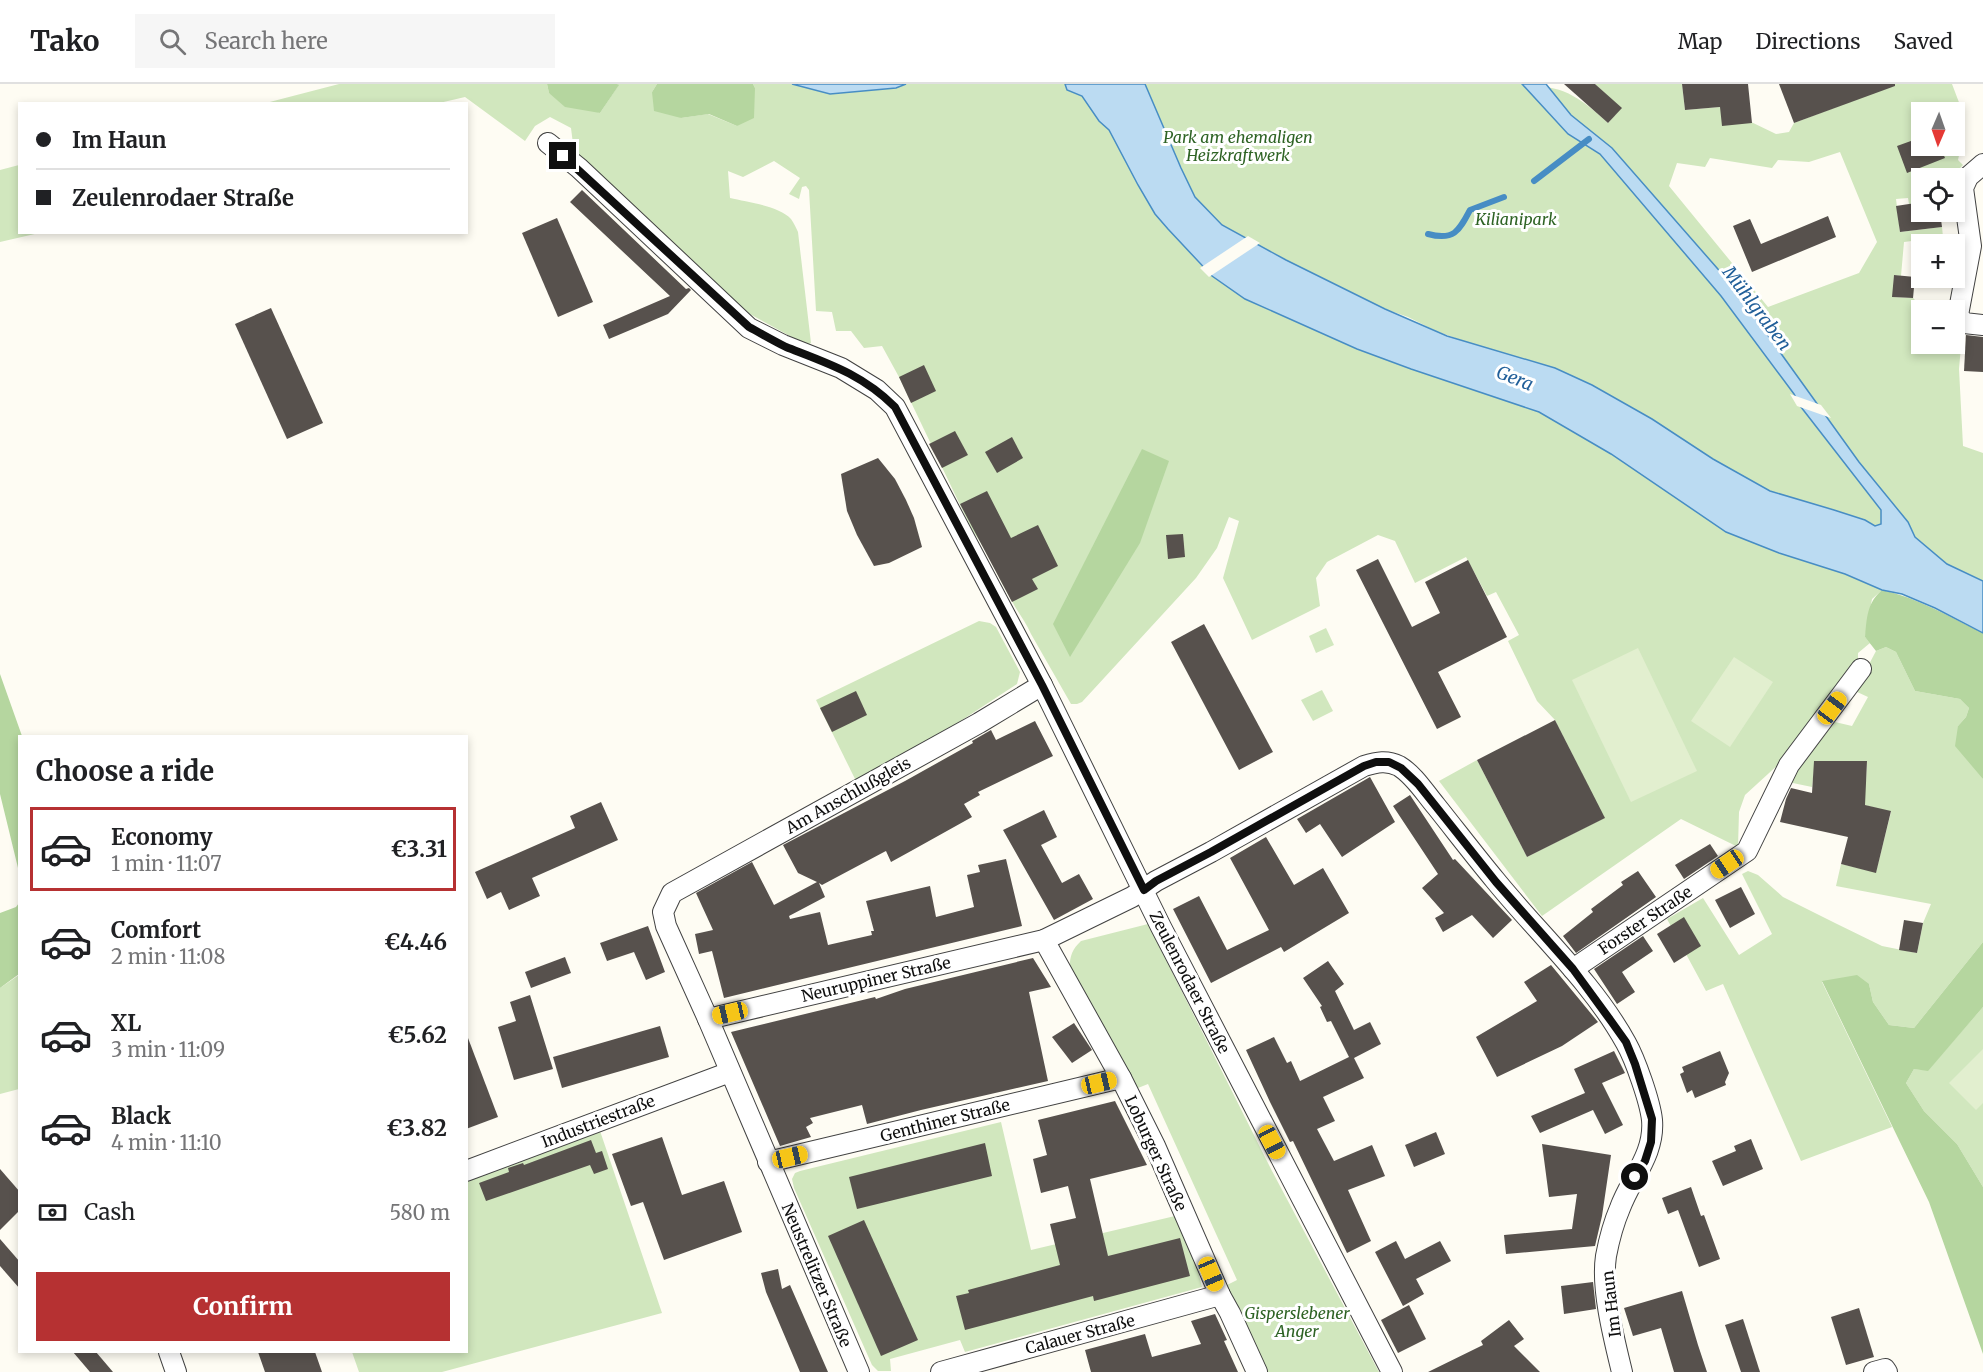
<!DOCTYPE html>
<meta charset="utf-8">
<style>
:root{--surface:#fff;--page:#f6f6f6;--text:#202124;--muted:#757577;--line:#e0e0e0;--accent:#b63132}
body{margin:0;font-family:Merriweather,serif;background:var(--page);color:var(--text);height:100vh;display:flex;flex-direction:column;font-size:22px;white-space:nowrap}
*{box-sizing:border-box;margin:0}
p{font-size:20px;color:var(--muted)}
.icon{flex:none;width:33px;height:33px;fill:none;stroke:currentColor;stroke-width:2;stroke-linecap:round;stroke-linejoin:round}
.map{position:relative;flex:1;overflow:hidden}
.side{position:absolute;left:18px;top:651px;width:450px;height:618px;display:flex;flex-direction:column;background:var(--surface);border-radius:0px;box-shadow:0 3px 9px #0003}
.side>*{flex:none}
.hud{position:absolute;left:18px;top:18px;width:450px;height:132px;border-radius:0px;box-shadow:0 3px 9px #0003;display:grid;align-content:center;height:132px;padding:0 18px;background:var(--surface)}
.needle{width:39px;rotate:182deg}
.controls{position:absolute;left:1911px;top:18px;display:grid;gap:12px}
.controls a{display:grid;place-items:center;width:54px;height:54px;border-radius:0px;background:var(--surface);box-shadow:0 3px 9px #0003;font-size:30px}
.end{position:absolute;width:27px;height:27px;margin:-14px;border:8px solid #0f0f0f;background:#fff;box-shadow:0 0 0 3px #fff}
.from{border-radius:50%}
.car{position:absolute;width:18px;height:36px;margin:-18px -9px;border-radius:8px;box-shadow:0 0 4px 2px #0007;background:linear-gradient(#f5c518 24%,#345 0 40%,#f5c518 0 76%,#345 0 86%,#f5c518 0)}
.hud b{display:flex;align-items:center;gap:21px;height:57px;font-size:22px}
.hud b+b{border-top:2px solid var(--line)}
.hud i{width:15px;height:15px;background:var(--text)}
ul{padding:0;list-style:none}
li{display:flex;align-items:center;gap:18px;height:84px;margin:0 12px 9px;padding:0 6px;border:3px solid transparent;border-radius:0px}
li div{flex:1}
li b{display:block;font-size:22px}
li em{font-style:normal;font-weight:700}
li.current{border-color:var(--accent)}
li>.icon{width:54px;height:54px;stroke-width:1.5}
h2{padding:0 18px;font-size:27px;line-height:72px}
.pay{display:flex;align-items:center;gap:15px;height:66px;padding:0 18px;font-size:22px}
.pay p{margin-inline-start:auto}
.button{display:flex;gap:12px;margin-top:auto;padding:12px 18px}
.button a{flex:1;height:69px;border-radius:0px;background:var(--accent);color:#fff;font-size:24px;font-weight:700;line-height:69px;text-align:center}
header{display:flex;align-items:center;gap:36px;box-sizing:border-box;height:84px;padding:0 30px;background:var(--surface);border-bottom:2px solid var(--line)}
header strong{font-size:28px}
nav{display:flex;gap:33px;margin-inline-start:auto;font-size:21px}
.search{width:420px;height:54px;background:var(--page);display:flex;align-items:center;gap:15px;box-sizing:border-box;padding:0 21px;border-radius:0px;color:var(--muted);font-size:22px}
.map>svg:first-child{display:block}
</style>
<header>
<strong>Tako</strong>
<div class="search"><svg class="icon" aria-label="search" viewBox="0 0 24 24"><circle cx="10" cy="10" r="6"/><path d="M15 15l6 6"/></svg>Search here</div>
<nav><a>Map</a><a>Directions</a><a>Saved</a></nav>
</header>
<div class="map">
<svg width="1983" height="1288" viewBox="0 0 1983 1288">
<rect width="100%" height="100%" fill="#fefcf3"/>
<!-- green -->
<g fill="#d1e7be" fill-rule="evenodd">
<path d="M339 0H547L549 9 600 29 618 2 617 0H657L652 8 681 34 708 30 737 42 755 4 753 0H792L830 10 896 4 906 0H1095L1138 101 1155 130 1202 182 1245 215 1357 265 1411 285 1539 328 1611 370 1726 448 1845 490 1882 506 1872 515 1865 553 1870 559 1858 569V579L1780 679 1745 711 1739 728 1738 763 1681 735 1542 832 1439 697 1477 676 1527 773 1604 734 1555 636 1537 617 1508 557 1519 551 1496 508 1487 512 1466 473 1415 499 1395 457 1378 451 1327 478 1316 494 1320 522 1252 556 1223 494 1239 437 1229 433 1217 464 1196 494 1082 618 1077 620H1071L1031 550C1026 538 1018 529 1012 517 998 494 988 467 972 446L899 293 882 262 864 264 851 247H836L832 228 816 227 809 106 806 102 802 103 799 115 789 110 800 94 774 77 743 93 728 87 730 114C747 118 779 122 791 135 794 139 796 144 798 148L811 259 804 262 799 257 748 229 635 126 575 76 571 44 550 33 535 42 525 57 465 13 435 20H262Z"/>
<path d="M1145 0H1522L1523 2C1564 0 1581 15 1608 39L1621 24 1595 0H1682L1685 26 1720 23 1776 50 1789 48 1794 39 1881 6 1879 0H1952L1963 29 1955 32 1954 28H1922V62H1954L1955 54 1960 67 1958 76 1963 81 1956 88V122L1955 123 1954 94H1922L1921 118 1909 120 1908 114 1896 115 1900 148 1942 143 1943 153 1904 158 1901 192 1894 191 1893 213 1913 214 1916 217 1930 218 1929 226H1922V260H1954L1955 247 1962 251 1959 285 1963 362 1983 369V497L1947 480 1915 453 1908 438 1881 440 1875 442 1865 436 1834 426 1770 407 1713 375 1652 335 1595 303 1555 284 1486 265 1436 247 1408 233 1385 225 1286 176 1222 141 1195 113 1181 84ZM1840 68 1877 158 1859 189 1768 223 1669 102 1677 79 1705 83 1710 74 1772 84 1778 76 1809 78Z"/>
<path d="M19 81 20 148 39 149 0 158V86Z"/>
<path d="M979 537 990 539 996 543 1020 588 1017 600 898 678 858 701 816 616Z"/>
<path d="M1326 544 1334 561 1316 569 1309 552Z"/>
<path d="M1886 563 1896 568 1915 607 1960 615 1969 624 1966 633 1958 642 1983 695V858L1914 944 1889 941 1873 918 1869 900 1822 898 1892 1043 1801 1077 1723 900 1706 907 1667 835 1703 814 1739 871 1772 850 1742 790 1748 787 1758 791 1783 813 1835 839 1882 862 1917 869 1923 839 1931 820 1836 802 1841 780 1876 788 1891 728 1857 719 1866 698 1867 678 1815 677 1812 703 1788 698 1835 638 1852 642 1868 613 1855 607 1876 567Z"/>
<path d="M1322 606 1333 627 1313 637 1301 616Z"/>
<path d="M1148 840 1272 1087 1379 1288H1266L1225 1202 1237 1196 1148 1000 1138 1004 1070 888C1069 875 1071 866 1081 857Z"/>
<path d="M19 891V1005L0 1010V904Z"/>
<path d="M1983 923V1103L1957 1060 1924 1027 1906 999 1914 985 1928 986Z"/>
<path d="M1001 1038 1031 1166 1175 1132 1194 1171 1202 1203 965 1268 960 1256 890 1275 891 1287H878L872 1281 794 1104 792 1095 795 1089 800 1087Z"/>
<path d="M599 1044 662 1229 442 1288H359L352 1268H466L467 1092Z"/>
</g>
<!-- forest -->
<g fill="#b5d69f">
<path d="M547 0H617L619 1 600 29 565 23 549 9Z"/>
<path d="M657 0H753L755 4 754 34 737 42 709 30 681 34 654 27 652 8Z"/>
<path d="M1142 365 1169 377 1140 459 1070 573 1053 540Z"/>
<path d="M1882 506C1918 514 1950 533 1983 549V695L1955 662 1958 642 1966 633 1969 624 1960 615 1915 607 1896 568 1886 563 1876 567 1865 553C1867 533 1867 519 1882 506Z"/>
<path d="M0 590 22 652H20L19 788 0 710Z"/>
<path d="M19 819V890L0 904V829L16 823Z"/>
<path d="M1983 858V923L1928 987 1914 985 1906 999 1924 1027 1957 1060 1983 1103V1270L1929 1118 1822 897 1857 891 1869 900 1873 918 1889 941 1914 944Z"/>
</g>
<!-- pitch -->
<g fill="#e2efcf">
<path d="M1638 564 1697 687 1631 718 1572 596Z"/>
<path d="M1734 573 1773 598 1730 663 1691 637Z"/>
<path d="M1983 965V1019L1976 1026 1949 999Z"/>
</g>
<!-- water -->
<g fill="#bbdbf2" stroke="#478dc4" stroke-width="1.5">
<path d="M792 0H906L896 4 830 10Z"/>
<path d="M1065 0H1145L1181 84 1195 113 1222 141 1286 176 1385 225 1447 252 1555 284 1592 301 1652 335 1713 375 1770 407 1834 426 1865 436 1875 442 1881 440V426L1801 323 1794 310 1721 212 1600 70 1568 50 1522 0H1546L1571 31 1612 64 1731 200 1859 378 1908 438 1915 453 1947 480 1983 497V549L1935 524 1902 510 1882 506 1845 490 1779 469 1726 448 1611 370 1539 328 1411 285 1357 265 1245 215 1212 192 1168 145 1155 130 1138 101 1109 46 1099 37 1082 12 1067 6Z"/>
</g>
<!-- pier -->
<g fill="#fefcf3">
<path d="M1248 152 1260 159 1209 193 1200 184Z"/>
<path d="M1790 310 1821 321 1831 334 1797 322Z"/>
</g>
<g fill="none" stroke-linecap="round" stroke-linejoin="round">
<!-- stream -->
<g stroke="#478dc4" stroke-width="6">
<path d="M1534 97 1589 55"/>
<path d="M1428 150C1454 157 1459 147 1470 126L1504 113"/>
</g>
</g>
<!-- building -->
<g fill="#57514d">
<path d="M1564 0H1595L1622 24 1608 39Z"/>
<path d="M1682 0H1748L1752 39 1722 42 1720 23 1685 26Z"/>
<path d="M1779 0H1895V2L1794 39Z"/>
<path d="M1922 53V62H1940L1945 74 1907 89 1897 62Z"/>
<path d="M582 106 686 205 689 204 691 206 668 230 609 255 603 241 670 212 570 118Z"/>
<path d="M1922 118V128H1940L1942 143 1900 148 1896 122Z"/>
<path d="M1828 132 1836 153 1752 188 1733 142 1750 135 1761 160Z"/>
<path d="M557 134 593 218 558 233 522 149Z"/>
<path d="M1894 191 1915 193 1913 214 1892 213Z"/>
<path d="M271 224 323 339 287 355 235 240Z"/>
<path d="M1966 251 1983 253V288L1964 287Z"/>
<path d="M924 281 936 307 911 319 899 293Z"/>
<path d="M955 347 968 371 942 384 929 360Z"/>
<path d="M1012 353 1023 374 997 389 985 368Z"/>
<path d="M878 374 895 395 906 416 914 434 922 463 889 479 874 482 857 451 847 427 841 390Z"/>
<path d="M987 407 1011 454 1038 441 1058 482 1032 495 1038 505 1012 518 960 420Z"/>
<path d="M1183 450 1185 473 1168 475 1166 451Z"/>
<path d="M1378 475 1412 543 1440 529 1425 498 1468 476 1507 553 1438 588 1461 633 1437 645 1356 486Z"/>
<path d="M1204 540 1273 668 1239 686 1171 558Z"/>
<path d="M856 607 867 631 832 648 820 624Z"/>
<path d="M1555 636 1605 734 1527 773 1477 676Z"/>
<path d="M1035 637 1053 672 978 708 980 711 964 720 972 733 911 767 891 778 886 767 884 768 822 801 819 799 825 813 789 832 790 835 820 828 828 861 872 851 871 847H874L866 817 930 802 936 833 974 823 967 791 980 788 978 781 1006 775 1022 842 724 914 712 867 699 870 695 850 713 846 696 809 752 778 774 821 817 798 798 789 783 761 905 697 973 659 972 657 991 646 996 656Z"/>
<path d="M1814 677H1867L1865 721 1891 727 1876 789 1841 780 1848 753 1780 738 1786 715 1791 704 1812 709Z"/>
<path d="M1370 693 1395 738 1342 773 1320 740 1306 749 1297 735Z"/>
<path d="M1410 711 1453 776 1455 775 1512 836 1493 854 1472 831 1443 848 1435 834 1444 829 1422 804 1438 790 1393 722Z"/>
<path d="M601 718 618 756 532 794 540 812 509 826 501 808 487 815 475 788 575 744 570 732Z"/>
<path d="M1044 726 1057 753 1041 761 1062 799 1079 790 1093 815 1054 836 1003 746Z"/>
<path d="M1266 753 1294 801 1323 784 1349 829 1284 868 1281 863 1211 899 1173 825 1199 812 1227 866 1269 846 1230 774Z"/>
<path d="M1710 760 1718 772 1684 795 1675 781Z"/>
<path d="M1638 787 1656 813 1576 869 1563 852 1593 828 1591 825 1623 801 1621 798Z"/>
<path d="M1741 803 1755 830 1730 844 1715 816Z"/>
<path d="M1684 833 1701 862 1674 879 1657 850Z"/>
<path d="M1904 836 1923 839 1917 869 1899 866Z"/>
<path d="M648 842 665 888 646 896 634 868 607 877 600 859Z"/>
<path d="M1643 852 1653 867 1622 888 1635 908 1617 920 1594 885Z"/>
<path d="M565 873 571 889 531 904 525 888Z"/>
<path d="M1033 874 1051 903 1029 908 1048 997 921 1026 867 1040 862 1021 810 1034 813 1039 806 1043 811 1053 780 1062 731 948 875 913 876 915 905 905Z"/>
<path d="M1328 877 1344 900 1335 907 1354 946 1370 938 1381 960 1354 974 1364 994 1323 1013 1335 1037 1317 1045 1334 1077 1372 1061 1385 1092 1348 1106 1371 1157 1347 1169 1293 1057 1290 1058 1270 1018 1246 966 1274 953 1287 979 1291 977 1300 997 1349 973 1331 937 1327 938 1320 923 1322 922 1303 894Z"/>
<path d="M1551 881 1598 938 1562 962 1497 993 1476 953 1537 917 1524 898Z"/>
<path d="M530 911 553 985 514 996 498 943 516 937 510 918Z"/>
<path d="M1074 939 1092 966 1072 979 1052 953Z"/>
<path d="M660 942 669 973 562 1004 553 973Z"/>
<path d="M468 954 498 1033 466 1045V955Z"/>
<path d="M1614 967 1625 989 1602 999 1623 1041 1605 1050 1593 1026 1540 1049 1531 1032 1585 1009 1574 985Z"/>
<path d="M1720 967 1729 989 1725 998 1726 1001 1695 1014 1692 1006 1687 1009 1680 990 1684 988 1682 983Z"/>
<path d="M1115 1017 1147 1081 1090 1095 1108 1172 1180 1154 1190 1192 1094 1217 1093 1212 965 1246 956 1212 969 1209 968 1206 1060 1181 1050 1140 1076 1134 1068 1102 1041 1109 1033 1075 1047 1071 1038 1036Z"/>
<path d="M1436 1048 1445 1070 1414 1083 1405 1061Z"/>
<path d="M662 1053 682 1111 724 1097 742 1148 664 1176 643 1118 631 1122 612 1070Z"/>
<path d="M1751 1055 1763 1085 1723 1102 1712 1077 1736 1067 1734 1062Z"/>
<path d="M591 1056 596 1069 602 1067 608 1085 594 1090 590 1081 486 1117 479 1099 509 1088 508 1084 523 1079 524 1081Z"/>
<path d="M985 1059 992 1092 857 1125 849 1093Z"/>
<path d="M1542 1060 1611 1071 1602 1132 1595 1162 1506 1170 1504 1151 1572 1145 1577 1110 1549 1113Z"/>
<path d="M0 1085 20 1108V1126L0 1146Z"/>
<path d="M1691 1103 1701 1132 1704 1131 1720 1175 1699 1183 1678 1126 1668 1130 1662 1114Z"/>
<path d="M864 1136 918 1256 881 1272 828 1152Z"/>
<path d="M0 1155 20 1178V1205L0 1182Z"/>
<path d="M1396 1157 1405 1175 1440 1157 1451 1177 1416 1195 1424 1210 1403 1222 1375 1168Z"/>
<path d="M778 1185 782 1205 790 1201 828 1288H800L766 1208 761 1189Z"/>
<path d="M1593 1198 1596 1225 1564 1230 1561 1202Z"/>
<path d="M1682 1207 1698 1261 1707 1288H1674L1661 1244 1633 1252 1624 1224Z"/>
<path d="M1409 1221 1426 1255 1398 1269 1381 1236Z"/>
<path d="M1859 1224 1874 1273 1846 1281 1831 1233Z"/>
<path d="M1215 1230 1227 1256 1224 1257 1238 1288H1091L1085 1266 1145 1250 1152 1273 1201 1260 1191 1237Z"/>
<path d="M1743 1235 1760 1288H1741L1725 1241Z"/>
<path d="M1509 1236 1524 1255 1514 1262 1540 1288H1428L1483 1261 1481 1257Z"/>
<path d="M73 1268H96L113 1288H90Z"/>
<path d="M258 1268H315L322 1288H265Z"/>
</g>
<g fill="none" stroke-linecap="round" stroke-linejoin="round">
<defs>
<g id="minor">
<path d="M548 59 579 84 749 244 783 261 841 284 877 306 895 323 1042 601 1161 843 1392 1288"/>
<path d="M1983 80 1968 93 1963 104 1971 162 1958 231 1964 239 1983 241"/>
<path d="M1044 856 1121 994 1155 1062 1220 1211 1230 1229 1257 1288"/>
<path d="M1573 885 1747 767 1789 681 1861 585"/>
<path d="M708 935 1044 856 1132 813 1156 797 1211 768 1364 682C1377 678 1387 676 1399 682 1414 691 1425 709 1436 722 1456 747 1475 772 1495 796 1538 849 1593 899 1626 959 1635 975 1650 1017 1652 1036 1655 1070 1631 1094 1620 1124 1614 1138 1609 1156 1606 1172 1601 1205 1614 1255 1622 1288"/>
<path d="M768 1078 1121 994"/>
<path d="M466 1087 730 988"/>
<path d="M169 1268 176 1288"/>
<path d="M859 1288 708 935 666 842 663 828 672 809 979 639 1042 601"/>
<path d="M941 1288 1220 1211"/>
<path d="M1874 1288 1885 1285 1887 1288"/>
</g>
</defs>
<!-- minor casing -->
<use href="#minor" stroke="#424242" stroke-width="22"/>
<!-- minor -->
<use href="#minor" stroke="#fff" stroke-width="20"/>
</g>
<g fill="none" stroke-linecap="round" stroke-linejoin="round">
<!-- route -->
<path stroke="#0f0f0f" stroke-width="8" d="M563 72 749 243C762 250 774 257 786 263 827 279 862 290 895 323L1042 601 1144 806 1156 797 1211 768 1364 682 1376 678H1389L1401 684 1418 700 1496 798 1573 885 1611 937 1626 958 1635 980 1652 1035 1651 1058 1645 1077 1635 1093"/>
</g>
<g text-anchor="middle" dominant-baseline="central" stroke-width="6" stroke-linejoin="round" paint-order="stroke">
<!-- park labels -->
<g font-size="16" font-style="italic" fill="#2e6324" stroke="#fff">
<text x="1238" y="53">Park am ehemaligen<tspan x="1238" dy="18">Heizkraftwerk</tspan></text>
<text x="1516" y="135">Kilianipark</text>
<text x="1297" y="1229">Gisperslebener<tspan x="1297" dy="18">Anger</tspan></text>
</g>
<!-- street labels -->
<g font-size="16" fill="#0f0f0f" stroke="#fff">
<text transform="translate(848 711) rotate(-29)">Am Anschlußgleis</text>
<text transform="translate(1645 836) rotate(-34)">Forster Straße</text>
<text transform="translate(876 895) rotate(-13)">Neuruppiner Straße</text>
<text transform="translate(1190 898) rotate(63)">Zeulenrodaer Straße</text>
<text transform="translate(945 1036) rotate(-14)">Genthiner Straße</text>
<text transform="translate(598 1037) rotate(-21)">Industriestraße</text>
<text transform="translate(1156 1069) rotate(65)">Loburger Straße</text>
<text transform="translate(817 1191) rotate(67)">Neustrelitzer Straße</text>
<text transform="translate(1611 1220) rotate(-97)">Im Haun</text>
<text transform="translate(1080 1250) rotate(-15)">Calauer Straße</text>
</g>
<!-- water labels -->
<g font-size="18" font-style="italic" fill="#215f99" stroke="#fff">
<text transform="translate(1757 224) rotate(53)">Mühlgraben</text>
<text transform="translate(1515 294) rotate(22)">Gera</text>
</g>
</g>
</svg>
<div class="controls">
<a><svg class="needle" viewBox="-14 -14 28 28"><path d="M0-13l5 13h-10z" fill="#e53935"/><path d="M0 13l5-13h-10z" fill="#757577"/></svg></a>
<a><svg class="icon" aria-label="locate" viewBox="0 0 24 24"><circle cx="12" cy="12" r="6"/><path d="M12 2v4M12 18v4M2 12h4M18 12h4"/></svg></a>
<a>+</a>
<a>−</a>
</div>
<i class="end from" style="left:1635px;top:1093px"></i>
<i class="end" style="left:563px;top:72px"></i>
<i class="car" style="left:1832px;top:624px;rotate:37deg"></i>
<i class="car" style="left:1727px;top:780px;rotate:236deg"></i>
<i class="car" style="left:730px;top:929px;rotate:257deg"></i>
<i class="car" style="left:1099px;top:999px;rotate:77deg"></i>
<i class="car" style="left:1272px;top:1058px;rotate:152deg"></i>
<i class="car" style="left:790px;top:1073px;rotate:77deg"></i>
<i class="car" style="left:1211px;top:1190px;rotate:157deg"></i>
<div class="hud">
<b><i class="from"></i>Im Haun</b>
<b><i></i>Zeulenrodaer Straße</b>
</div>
<section class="side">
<h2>Choose a ride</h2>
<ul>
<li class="current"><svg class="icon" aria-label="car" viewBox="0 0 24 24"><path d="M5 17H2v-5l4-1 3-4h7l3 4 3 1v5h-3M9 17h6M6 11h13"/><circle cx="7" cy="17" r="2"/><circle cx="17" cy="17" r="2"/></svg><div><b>Economy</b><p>1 min · 11:07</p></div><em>€3.31</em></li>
<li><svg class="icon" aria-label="car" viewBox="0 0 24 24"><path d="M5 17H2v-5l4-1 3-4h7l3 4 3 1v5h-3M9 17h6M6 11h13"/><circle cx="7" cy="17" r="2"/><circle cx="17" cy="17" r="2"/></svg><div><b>Comfort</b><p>2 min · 11:08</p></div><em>€4.46</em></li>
<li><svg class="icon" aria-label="car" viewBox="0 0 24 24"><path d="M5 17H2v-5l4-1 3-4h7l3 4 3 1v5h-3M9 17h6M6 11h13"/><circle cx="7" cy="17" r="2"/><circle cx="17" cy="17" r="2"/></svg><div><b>XL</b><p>3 min · 11:09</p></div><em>€5.62</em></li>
<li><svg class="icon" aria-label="car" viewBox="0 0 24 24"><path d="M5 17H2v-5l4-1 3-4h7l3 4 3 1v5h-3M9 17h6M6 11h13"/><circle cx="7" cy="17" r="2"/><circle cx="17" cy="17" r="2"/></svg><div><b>Black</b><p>4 min · 11:10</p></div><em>€3.82</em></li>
</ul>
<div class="pay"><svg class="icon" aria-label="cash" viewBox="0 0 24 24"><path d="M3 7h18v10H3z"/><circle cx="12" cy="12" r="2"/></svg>Cash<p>580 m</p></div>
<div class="button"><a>Confirm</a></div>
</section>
</div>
